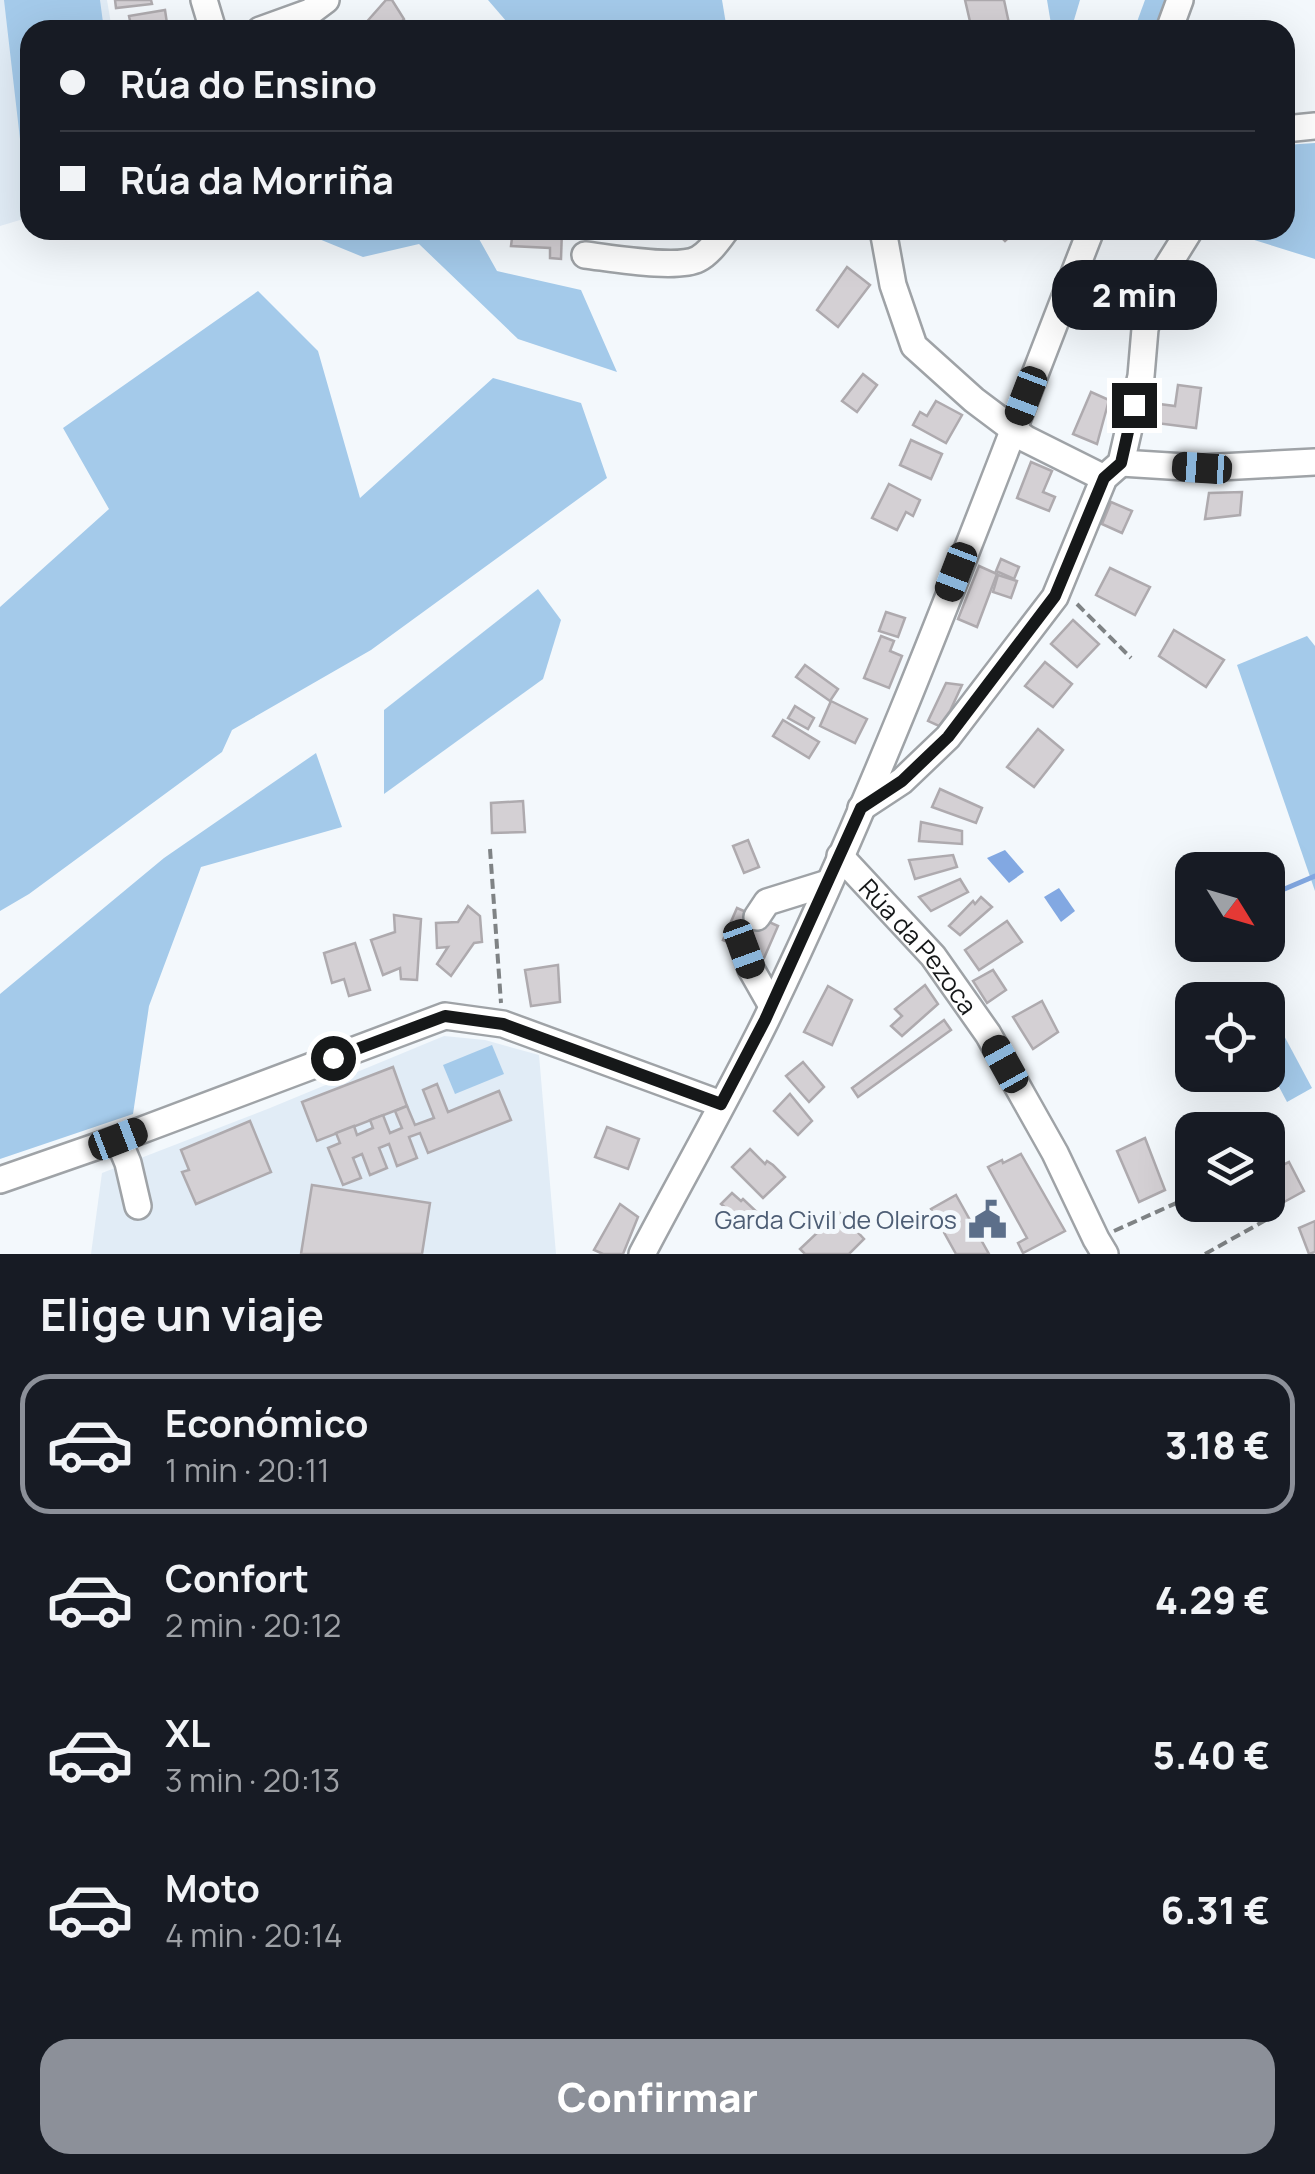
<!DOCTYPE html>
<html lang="es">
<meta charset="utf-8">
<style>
:root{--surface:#171b24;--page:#242831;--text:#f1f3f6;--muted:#9ea1a6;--line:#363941;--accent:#8c9099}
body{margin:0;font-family:Manrope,sans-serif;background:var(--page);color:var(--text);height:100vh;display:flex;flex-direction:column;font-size:38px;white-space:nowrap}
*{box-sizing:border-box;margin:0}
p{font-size:32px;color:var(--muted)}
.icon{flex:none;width:55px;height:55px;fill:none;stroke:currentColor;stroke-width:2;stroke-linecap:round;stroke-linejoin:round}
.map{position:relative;height:1254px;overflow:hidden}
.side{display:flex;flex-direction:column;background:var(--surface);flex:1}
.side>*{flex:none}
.guide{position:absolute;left:20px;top:20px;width:1275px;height:220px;border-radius:30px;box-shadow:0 10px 40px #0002;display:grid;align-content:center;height:220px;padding:0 40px;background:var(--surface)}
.needle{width:65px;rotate:127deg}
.buttons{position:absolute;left:1175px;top:852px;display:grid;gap:20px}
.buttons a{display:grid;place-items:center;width:110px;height:110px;border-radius:20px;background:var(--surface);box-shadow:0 10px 40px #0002;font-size:50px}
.end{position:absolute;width:45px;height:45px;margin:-22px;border:12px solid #161819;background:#fff;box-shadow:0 0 0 5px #fff}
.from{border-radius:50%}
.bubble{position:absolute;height:70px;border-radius:30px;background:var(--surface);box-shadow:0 10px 40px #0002;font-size:32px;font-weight:800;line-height:70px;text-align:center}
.car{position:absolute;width:30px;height:60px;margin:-30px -15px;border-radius:12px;box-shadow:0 0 8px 2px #0007;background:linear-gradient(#222 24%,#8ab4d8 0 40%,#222 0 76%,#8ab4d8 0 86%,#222 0)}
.guide b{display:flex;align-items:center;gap:35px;height:95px;font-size:38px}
.guide b+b{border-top:2px solid var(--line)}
.guide i{width:25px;height:25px;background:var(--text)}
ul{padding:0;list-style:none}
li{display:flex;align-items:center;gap:30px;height:140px;margin:0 20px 15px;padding:0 20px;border:5px solid transparent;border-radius:30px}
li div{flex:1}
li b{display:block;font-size:38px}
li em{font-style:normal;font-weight:800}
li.selected{border-color:var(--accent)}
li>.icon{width:90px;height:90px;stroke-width:1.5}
h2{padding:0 40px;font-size:45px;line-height:120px}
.cta{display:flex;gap:20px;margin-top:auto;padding:20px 40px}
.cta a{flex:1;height:115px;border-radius:30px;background:var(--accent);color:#fff;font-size:40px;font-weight:800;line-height:115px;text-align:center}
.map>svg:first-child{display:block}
</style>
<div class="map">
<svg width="1315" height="1254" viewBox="0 0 1315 1254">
<rect width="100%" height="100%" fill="#f3f8fc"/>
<!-- built -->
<g fill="#e1ecf6">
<path d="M0 0H107L112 30H30V217L0 226Z"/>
<path d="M444 1036 485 1040 539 1055 556 1254H91L102 1173 270 1108Z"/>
</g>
<!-- green -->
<g fill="#a4caea">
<path d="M4 0H100L104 30H30V138L20 139Z"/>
<path d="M488 0H722L727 30H514Z"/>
<path d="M1047 0H1080L1071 30H1052Z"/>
<path d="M1145 0H1165L1154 30H1134Z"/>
<path d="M1315 143V259L1222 230H1285V145Z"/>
<path d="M297 230H474L497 271 581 290 617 372 518 339 419 244 363 257Z"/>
<path d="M258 291 318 351 360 498 493 378 581 403 607 478 371 650 232 730 222 752 29 894 0 911V607L109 509 63 428Z"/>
<path d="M538 589 561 620 543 679 384 794V710Z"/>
<path d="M1307 636 1315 646V891L1237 665Z"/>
<path d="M316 753 342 827 201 867 149 1006 133 1114 0 1159V994L164 858Z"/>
<path d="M1281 1030 1312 1088 1287 1102 1268 1066V1038Z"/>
<path d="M492 1045 504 1074 455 1094 443 1065Z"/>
</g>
<!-- water -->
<g fill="#82a8e2">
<path d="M1005 850 1024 872 1009 883 987 858Z"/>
<path d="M1059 888 1075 911 1061 922 1044 897Z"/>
</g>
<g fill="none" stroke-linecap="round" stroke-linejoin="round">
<!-- stream -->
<path stroke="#82a8e2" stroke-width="5" d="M1268 896 1315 876"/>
</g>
<!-- building -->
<g fill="#d4d0d4" stroke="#aeaaae" stroke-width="2.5">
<path d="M115 0H151L152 4 116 8Z"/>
<path d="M386 0H392L404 19 394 30H368L363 26Z"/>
<path d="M965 0H1004L1010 28 972 30Z"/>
<path d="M165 10 168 30H132L129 16Z"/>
<path d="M513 230H562L561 259 550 258V248L511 246Z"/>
<path d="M994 230H1017L1005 241Z"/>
<path d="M847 267 870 285 838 327 817 310Z"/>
<path d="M863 374 877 385 857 412 842 401Z"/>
<path d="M1178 385 1201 388 1196 428 1156 423 1159 404 1175 406Z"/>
<path d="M1091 392 1109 400 1097 444 1073 434Z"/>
<path d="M936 401 962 415 946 443 913 425 920 412 927 416Z"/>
<path d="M911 440 942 454 931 479 900 465Z"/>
<path d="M1031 462 1052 471 1043 492 1055 497 1049 511 1017 498Z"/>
<path d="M889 484 920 500 913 516 906 512 897 530 872 518Z"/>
<path d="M1242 492 1240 515 1205 519 1209 493Z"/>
<path d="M1111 502 1132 511 1122 533 1102 524Z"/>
<path d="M1001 559 1019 567 1014 579 996 571Z"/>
<path d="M979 566 997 574 977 627 958 619Z"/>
<path d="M1110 568 1150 587 1135 615 1096 595Z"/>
<path d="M998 575 1017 581 1011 598 993 592Z"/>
<path d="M886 612 905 618 898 637 879 631Z"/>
<path d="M1073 620 1099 644 1077 667 1051 644Z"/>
<path d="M1174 630 1224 660 1206 687 1159 656Z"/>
<path d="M881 636 894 641 890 651 902 656 889 688 864 678Z"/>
<path d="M1045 662 1072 684 1053 707 1025 686Z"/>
<path d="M805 665 838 689 830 701 796 677Z"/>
<path d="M946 683 962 685 950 711 939 726 928 721Z"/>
<path d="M831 701 867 719 855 743 820 726Z"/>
<path d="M795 706 814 718 808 729 788 718Z"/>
<path d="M783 720 819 742 809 758 773 736Z"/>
<path d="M1038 729 1063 750 1034 787 1007 767Z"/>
<path d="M940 789 982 808 976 823 932 807Z"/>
<path d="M523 801 525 832 492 833 491 803Z"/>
<path d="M921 822 962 831V844L919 841Z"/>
<path d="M748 840 759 867 744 873 733 846Z"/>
<path d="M953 855 957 867 915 879 909 860Z"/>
<path d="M960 879 968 892 931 911 919 897Z"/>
<path d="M981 897 992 907 960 935 949 926 973 901 975 904Z"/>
<path d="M468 906 480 916 482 942 474 943 451 976 437 964 448 947 437 948 436 923 458 922Z"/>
<path d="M737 908 778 926 764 958 723 940Z"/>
<path d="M394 915 421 919 417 980 401 979 400 968 383 975 371 940 395 932Z"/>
<path d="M1007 921 1022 942 979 970 965 950Z"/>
<path d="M355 943 370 990 349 996 344 979 332 983 324 953Z"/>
<path d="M558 965 560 1002 531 1006 525 970Z"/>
<path d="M993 970 1006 990 987 1003 973 981Z"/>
<path d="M925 985 938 1004 902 1036 891 1026 902 1016 895 1009Z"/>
<path d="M828 986 852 1000 832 1045 804 1032Z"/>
<path d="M1042 1001 1058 1032 1033 1049 1013 1017Z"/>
<path d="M944 1020 951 1030 858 1097 852 1088Z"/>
<path d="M803 1062 824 1087 809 1102 786 1076Z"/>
<path d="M393 1067 407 1106 317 1141 302 1102Z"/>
<path d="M437 1084 448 1112 499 1091 511 1120 428 1153 420 1133 409 1137 417 1158 397 1166 389 1144 379 1148 387 1168 370 1175 362 1154 353 1158 361 1178 343 1185 328 1148 340 1143 336 1133 354 1126 357 1135 373 1128 370 1120 383 1115 390 1133 402 1128 395 1111 407 1106 415 1125 434 1118 423 1090Z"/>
<path d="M790 1094 812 1121 798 1135 774 1111Z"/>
<path d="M250 1121 271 1172 196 1204 182 1172 189 1170 181 1150Z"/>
<path d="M607 1127 639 1139 628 1169 595 1157Z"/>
<path d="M1145 1138 1165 1190 1139 1202 1117 1151Z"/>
<path d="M750 1149 765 1164 767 1161 773 1165 785 1177 763 1198 732 1167Z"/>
<path d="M1021 1154 1065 1231 1023 1253 1018 1243 1027 1238 988 1167 1002 1160 1003 1163Z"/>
<path d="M1289 1162 1304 1191 1275 1207 1271 1202 1268 1204V1172Z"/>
<path d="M312 1185 430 1203 422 1254H301Z"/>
<path d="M732 1193 741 1201 743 1199 760 1215 748 1227 721 1204Z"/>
<path d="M956 1195 989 1254H956L931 1209Z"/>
<path d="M620 1204 638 1217 623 1254H603L594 1250Z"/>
<path d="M1237 1205H1266L1245 1218Z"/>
<path d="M839 1212 864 1239 849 1254H805L800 1249Z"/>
<path d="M1315 1221V1252L1309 1254 1299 1228Z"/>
</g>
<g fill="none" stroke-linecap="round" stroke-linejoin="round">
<defs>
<g id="minor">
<path d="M204 0 213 30"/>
<path d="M260 30 310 12 326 0"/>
<path d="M1169 30 1180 0"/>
<path d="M1285 129 1315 126"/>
<path d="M883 230 893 285 914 346 974 400 1026 439 1104 478"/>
<path d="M585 255C611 258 677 270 698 259 710 253 718 240 726 230"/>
<path d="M1121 463 1201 468 1315 462"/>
<path d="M861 808 902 781 948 737 1055 597 1104 478 1121 463 1141 376 1145 329 1160 278 1190 230"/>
<path id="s1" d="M840 856 933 956 988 1034 1055 1153 1096 1239 1105 1254"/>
<path d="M757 917 767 902 828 883"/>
<path d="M744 949 751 969 772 1006"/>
<path d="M118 1139 128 1163 138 1206"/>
<path d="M0 1180 118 1139 445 1016 503 1024 721 1104"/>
<path d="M642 1254C683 1176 727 1099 766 1020 890 764 987 495 1091 230"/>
</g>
</defs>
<!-- minor casing -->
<use href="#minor" stroke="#9fa3a7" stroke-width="30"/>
<!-- path -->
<g stroke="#7f8385" stroke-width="4" stroke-dasharray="10 5" stroke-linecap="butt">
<path d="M1037 22 1041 30"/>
<path d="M1077 604 1131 658"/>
<path d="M490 849 501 1003"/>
<path d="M1268 1146 1274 1139"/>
<path d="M1114 1231 1192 1196"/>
<path d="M1205 1254 1273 1216"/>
</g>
<!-- minor -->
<use href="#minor" stroke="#fff" stroke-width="25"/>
</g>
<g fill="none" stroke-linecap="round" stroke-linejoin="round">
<!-- route -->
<path stroke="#161819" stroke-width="12" d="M333 1058 445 1016 503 1024 721 1104 765 1020 861 808 902 781 948 737 1055 596 1104 478 1121 463 1134 405"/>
</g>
<!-- icons -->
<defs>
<symbol id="civic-bare" viewBox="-9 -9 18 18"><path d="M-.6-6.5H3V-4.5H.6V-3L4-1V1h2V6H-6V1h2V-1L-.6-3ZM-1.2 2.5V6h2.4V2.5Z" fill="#5c6f8a" stroke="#f3f8fc" stroke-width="2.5" paint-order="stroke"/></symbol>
</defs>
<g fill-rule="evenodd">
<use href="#civic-bare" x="960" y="1192" width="55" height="55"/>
</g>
<g text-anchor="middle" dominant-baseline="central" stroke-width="10" stroke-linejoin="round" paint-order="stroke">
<!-- street labels -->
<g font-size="25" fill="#161819" stroke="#f3f8fc">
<text stroke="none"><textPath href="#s1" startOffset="120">Rúa da Pezoca</textPath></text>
</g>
<!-- service labels -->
<g font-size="25" fill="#4e5e75" stroke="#f3f8fc" text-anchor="end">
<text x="957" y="1219">Garda Civil de Oleiros</text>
</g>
</g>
</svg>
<div class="buttons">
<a><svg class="needle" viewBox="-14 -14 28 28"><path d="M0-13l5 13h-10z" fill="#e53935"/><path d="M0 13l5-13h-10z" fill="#9ea1a6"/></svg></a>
<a><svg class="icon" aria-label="locate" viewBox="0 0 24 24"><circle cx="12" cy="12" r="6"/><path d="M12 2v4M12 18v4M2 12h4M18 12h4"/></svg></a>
<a><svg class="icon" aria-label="layers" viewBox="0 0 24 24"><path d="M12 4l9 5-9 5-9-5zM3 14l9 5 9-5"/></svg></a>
</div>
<i class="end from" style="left:333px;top:1058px"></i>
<i class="end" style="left:1134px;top:405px"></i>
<div class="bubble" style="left:1052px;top:260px;width:165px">2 min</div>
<i class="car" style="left:1026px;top:396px;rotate:201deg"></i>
<i class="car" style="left:1202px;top:468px;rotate:274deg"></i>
<i class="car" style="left:956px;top:572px;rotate:201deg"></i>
<i class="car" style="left:744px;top:949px;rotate:160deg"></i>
<i class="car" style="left:1005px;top:1064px;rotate:331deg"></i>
<i class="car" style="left:118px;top:1139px;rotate:69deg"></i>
<div class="guide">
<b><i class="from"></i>Rúa do Ensino</b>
<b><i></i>Rúa da Morriña</b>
</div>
</div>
<section class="side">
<h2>Elige un viaje</h2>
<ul>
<li class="selected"><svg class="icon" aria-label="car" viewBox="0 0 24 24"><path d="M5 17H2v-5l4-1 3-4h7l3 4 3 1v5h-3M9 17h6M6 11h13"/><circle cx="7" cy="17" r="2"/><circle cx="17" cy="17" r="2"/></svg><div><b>Económico</b><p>1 min · 20:11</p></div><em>3.18 €</em></li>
<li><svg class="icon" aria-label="car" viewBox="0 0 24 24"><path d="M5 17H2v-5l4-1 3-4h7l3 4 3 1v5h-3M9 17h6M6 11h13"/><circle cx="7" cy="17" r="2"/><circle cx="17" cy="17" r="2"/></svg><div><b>Confort</b><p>2 min · 20:12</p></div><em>4.29 €</em></li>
<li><svg class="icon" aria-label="car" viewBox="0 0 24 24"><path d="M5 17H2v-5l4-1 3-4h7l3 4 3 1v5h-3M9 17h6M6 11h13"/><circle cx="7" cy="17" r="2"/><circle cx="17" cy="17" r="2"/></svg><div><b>XL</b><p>3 min · 20:13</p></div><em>5.40 €</em></li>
<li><svg class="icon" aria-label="car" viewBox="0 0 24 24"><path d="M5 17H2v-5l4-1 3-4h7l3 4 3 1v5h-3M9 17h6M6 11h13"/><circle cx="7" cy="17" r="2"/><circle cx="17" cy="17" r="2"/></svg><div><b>Moto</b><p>4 min · 20:14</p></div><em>6.31 €</em></li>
</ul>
<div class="cta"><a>Confirmar</a></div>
</section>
